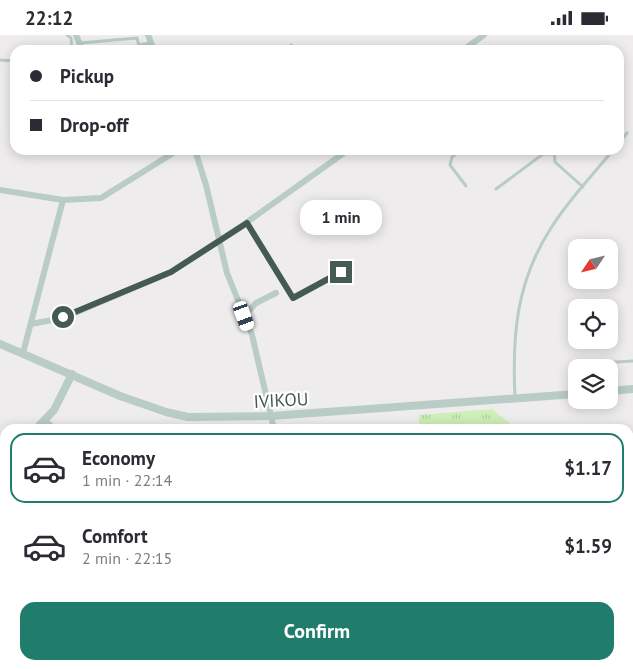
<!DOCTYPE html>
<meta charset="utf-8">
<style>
:root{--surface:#fff;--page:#f7f7f7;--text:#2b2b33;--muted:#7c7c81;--line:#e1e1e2;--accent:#207d6c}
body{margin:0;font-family:"PT Sans",sans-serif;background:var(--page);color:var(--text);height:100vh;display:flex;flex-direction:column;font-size:19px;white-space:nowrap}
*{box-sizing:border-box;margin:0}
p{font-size:16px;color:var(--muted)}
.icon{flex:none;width:28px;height:28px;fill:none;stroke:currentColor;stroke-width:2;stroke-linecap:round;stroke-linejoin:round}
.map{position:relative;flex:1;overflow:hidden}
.details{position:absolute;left:0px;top:389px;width:634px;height:246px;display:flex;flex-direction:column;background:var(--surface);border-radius:15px 15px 0 0;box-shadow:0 2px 12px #0003}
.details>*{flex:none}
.top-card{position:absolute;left:10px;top:10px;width:614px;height:110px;border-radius:15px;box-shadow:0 2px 12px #0003;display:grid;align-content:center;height:110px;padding:0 20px;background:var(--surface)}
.needle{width:32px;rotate:235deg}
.buttons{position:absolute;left:568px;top:204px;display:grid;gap:10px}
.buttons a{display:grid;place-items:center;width:50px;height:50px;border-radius:10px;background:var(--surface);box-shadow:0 2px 12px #0003;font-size:25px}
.end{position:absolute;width:22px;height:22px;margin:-11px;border:6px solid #445a53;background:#fff;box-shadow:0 0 0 2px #fff}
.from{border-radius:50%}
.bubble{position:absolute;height:35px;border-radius:15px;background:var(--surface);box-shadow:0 2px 12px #0003;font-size:16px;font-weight:700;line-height:35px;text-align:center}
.car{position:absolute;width:15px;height:30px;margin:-15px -8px;border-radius:6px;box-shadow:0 0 4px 1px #0007;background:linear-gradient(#fff 24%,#345 0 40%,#fff 0 76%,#345 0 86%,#fff 0)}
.top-card b{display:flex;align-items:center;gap:18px;height:48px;font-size:19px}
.top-card b+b{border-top:1px solid var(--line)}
.top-card i{width:12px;height:12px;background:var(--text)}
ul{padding:9px 0 0;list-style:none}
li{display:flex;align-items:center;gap:15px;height:70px;margin:0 10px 8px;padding:0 10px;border:2px solid transparent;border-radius:15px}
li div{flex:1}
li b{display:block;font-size:19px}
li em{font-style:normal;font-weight:700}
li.on{border-color:var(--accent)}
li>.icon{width:45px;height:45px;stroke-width:1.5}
.cta{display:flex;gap:10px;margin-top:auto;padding:10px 20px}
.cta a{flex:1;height:58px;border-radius:15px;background:var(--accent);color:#fff;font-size:20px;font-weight:700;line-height:58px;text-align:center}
.status{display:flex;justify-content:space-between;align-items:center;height:35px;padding:0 25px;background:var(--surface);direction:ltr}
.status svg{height:14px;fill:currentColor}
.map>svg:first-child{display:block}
</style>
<div class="status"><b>22:12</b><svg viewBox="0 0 49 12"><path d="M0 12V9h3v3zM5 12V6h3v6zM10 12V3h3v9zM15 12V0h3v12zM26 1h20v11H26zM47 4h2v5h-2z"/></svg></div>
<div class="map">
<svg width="633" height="634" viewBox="0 0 633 634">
<defs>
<pattern id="grass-tufts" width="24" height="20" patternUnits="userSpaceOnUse" patternTransform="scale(1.25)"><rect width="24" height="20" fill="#ceefb7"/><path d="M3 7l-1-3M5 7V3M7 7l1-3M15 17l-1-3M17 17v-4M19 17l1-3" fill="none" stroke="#b2cf9f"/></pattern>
</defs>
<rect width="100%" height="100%" fill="#efecee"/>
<!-- grass -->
<g fill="url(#grass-tufts)">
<path d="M492 374 517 394H419V380Z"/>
<path d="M629 451H633V634H374L377 630 385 632 388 630H629Z"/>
<path d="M254 630H342L345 634H252Z"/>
</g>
<!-- garden -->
<path fill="#ceefb7" d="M132 630H235L233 634H135Z"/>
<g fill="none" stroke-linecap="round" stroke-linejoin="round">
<!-- service -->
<g stroke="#b9ccc6" stroke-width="3">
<path d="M67 0 71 3 72 15"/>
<path d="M80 8 137 3 140 15"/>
<path d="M139 10 150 8"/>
<path d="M291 10 295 15"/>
<path d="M0 25 15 26"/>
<path d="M619 108 627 98"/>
<path d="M460 115 452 122 450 130 466 151"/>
<path d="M536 115 543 119H553"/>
<path d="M554 115 555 127 583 152"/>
<path d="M496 154 543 119"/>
<path d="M600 328 633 326"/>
<path d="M515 363C512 301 516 247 551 193 568 165 593 140 613 115"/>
</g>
<!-- minor -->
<g stroke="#b9ccc6" stroke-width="6">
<path d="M76 0 82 15"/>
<path d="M148 0 154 15"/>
<path d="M463 15 484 0"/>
<path d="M195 115 206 150 227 238 252 300 274 394"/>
<path d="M0 155 63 165 101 163 178 115"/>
<path d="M247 188 293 263 341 237"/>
<path d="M244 281 256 268 276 258"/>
<path d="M31 289 63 283 171 237 243 190 348 115"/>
<path d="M23 318 63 165"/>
<path d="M44 386 56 394"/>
<path d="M0 492 5 489"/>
<path d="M244 634 247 630"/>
</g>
<!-- tertiary -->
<g stroke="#b9ccc6" stroke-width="8">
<path d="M0 309 120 361 166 377 188 382 271 381 576 359"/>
<path d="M609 356 633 354"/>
<path d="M36 394 54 375 72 339"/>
<path d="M0 423 5 419"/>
</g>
</g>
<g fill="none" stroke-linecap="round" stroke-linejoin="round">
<!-- route -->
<path stroke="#445a53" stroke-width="6" d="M63 282 171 237 247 188 293 263 341 237"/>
</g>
<g text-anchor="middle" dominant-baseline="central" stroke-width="4.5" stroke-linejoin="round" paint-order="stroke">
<!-- street labels -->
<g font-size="18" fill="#445a53" stroke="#fff">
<text transform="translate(281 365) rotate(-3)">IVIKOU</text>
</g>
</g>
</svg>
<div class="buttons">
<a><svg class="needle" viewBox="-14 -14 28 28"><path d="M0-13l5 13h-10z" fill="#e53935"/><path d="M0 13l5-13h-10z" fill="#7c7c81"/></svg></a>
<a><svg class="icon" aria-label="locate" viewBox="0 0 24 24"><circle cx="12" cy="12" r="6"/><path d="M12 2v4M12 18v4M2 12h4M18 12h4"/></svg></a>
<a><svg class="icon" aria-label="layers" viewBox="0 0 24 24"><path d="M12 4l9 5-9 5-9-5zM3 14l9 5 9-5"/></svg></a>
</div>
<i class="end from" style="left:63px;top:282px"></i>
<i class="end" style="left:341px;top:237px"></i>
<div class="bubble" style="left:300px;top:165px;width:82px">1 min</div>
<i class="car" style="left:244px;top:281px;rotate:160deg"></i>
<div class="top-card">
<b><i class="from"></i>Pickup</b>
<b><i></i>Drop-off</b>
</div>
<section class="details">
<ul>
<li class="on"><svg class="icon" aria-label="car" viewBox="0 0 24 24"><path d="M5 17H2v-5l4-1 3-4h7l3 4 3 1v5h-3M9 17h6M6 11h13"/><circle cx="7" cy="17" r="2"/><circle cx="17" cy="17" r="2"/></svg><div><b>Economy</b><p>1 min · 22:14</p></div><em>$1.17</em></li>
<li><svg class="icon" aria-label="car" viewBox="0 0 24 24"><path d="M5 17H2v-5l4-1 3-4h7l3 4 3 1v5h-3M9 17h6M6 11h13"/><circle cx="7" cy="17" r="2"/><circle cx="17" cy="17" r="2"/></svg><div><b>Comfort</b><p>2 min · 22:15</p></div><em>$1.59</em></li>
</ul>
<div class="cta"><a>Confirm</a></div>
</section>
</div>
